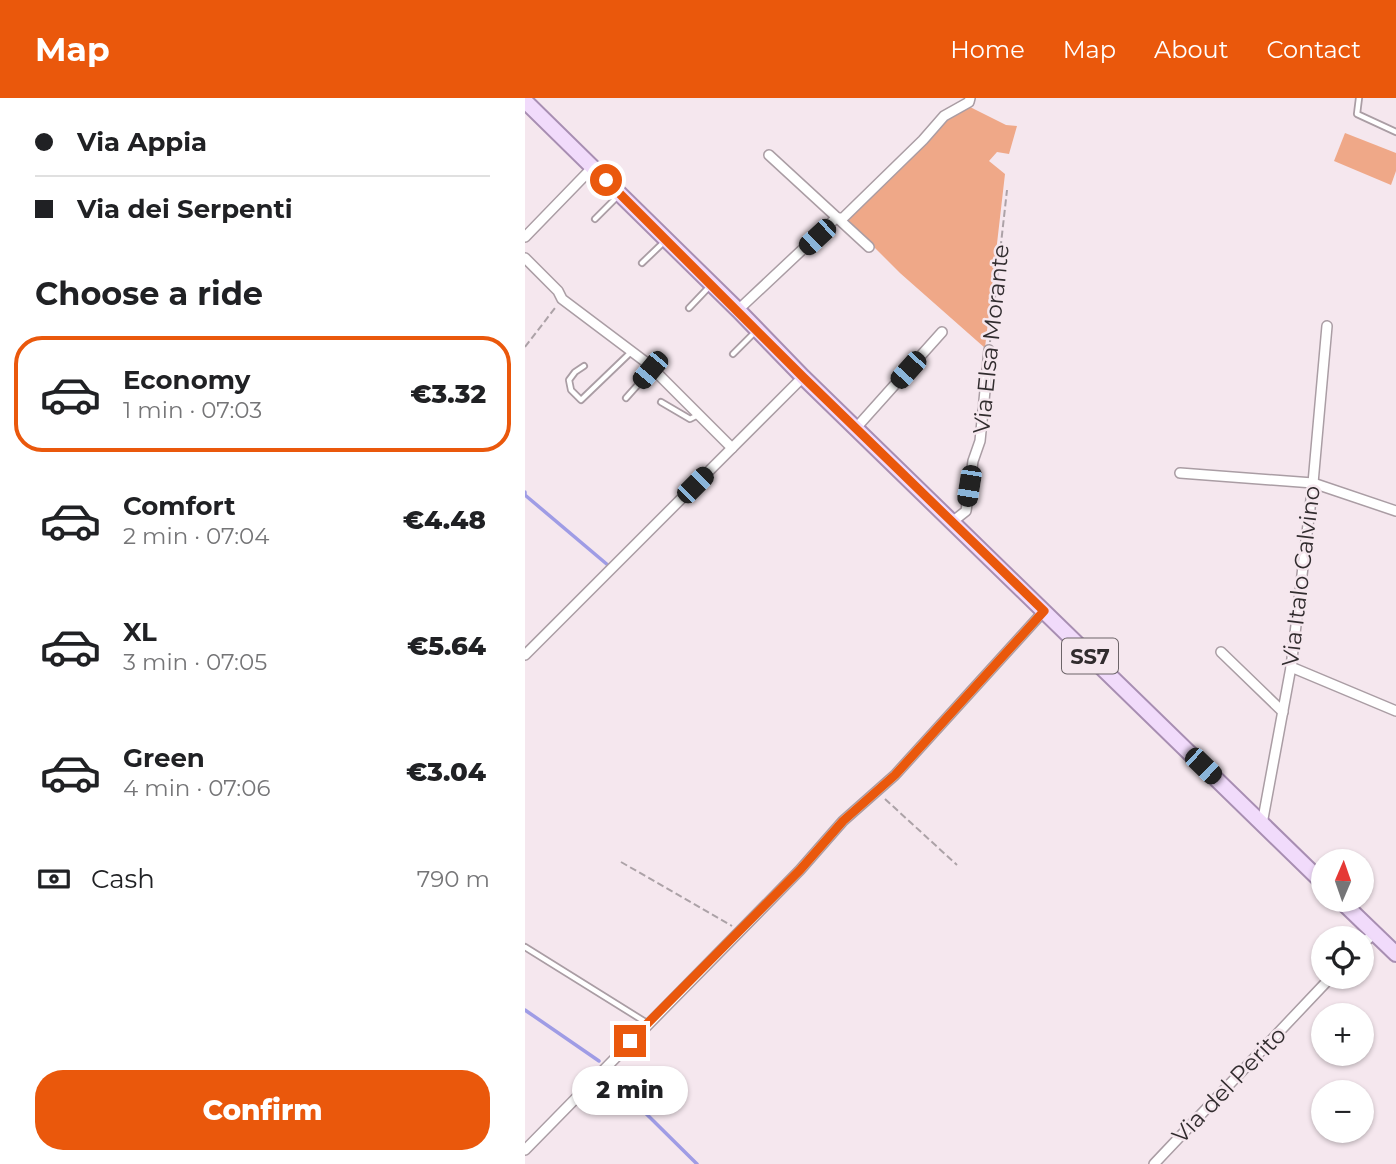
<!DOCTYPE html>
<meta charset="utf-8">
<style>
:root{--surface:#fff;--page:#f6f6f6;--text:#202124;--muted:#757577;--line:#e0e0e0;--accent:#ea580c}
body{margin:0;font-family:Montserrat,sans-serif;background:var(--page);color:var(--text);height:100vh;display:flex;flex-direction:column;font-size:26px;white-space:nowrap}
*{box-sizing:border-box;margin:0}
p{font-size:23px;color:var(--muted)}
.icon{flex:none;width:38px;height:38px;fill:none;stroke:currentColor;stroke-width:2;stroke-linecap:round;stroke-linejoin:round}
.map{position:relative;flex:1;overflow:hidden}
.side{display:flex;flex-direction:column;background:var(--surface);width:525px}
.side>*{flex:none}
.hud{display:grid;align-content:center;height:154px;padding:0 35px;background:var(--surface)}
.needle{width:46px;rotate:2deg}
.tools{position:absolute;left:786px;top:751px;display:grid;gap:14px}
.tools a{display:grid;place-items:center;width:63px;height:63px;border-radius:50%;background:var(--surface);box-shadow:0 2px 5px #0004;font-size:35px}
.end{position:absolute;width:32px;height:32px;margin:-16px;border:9px solid #ea580c;background:#fff;box-shadow:0 0 0 4px #fff}
.from{border-radius:50%}
.bubble{position:absolute;height:49px;border-radius:24px;background:var(--surface);box-shadow:0 2px 5px #0004;font-size:23px;font-weight:800;line-height:49px;text-align:center}
.car{position:absolute;width:21px;height:42px;margin:-21px -10px;border-radius:9px;box-shadow:0 0 5px 2px #0007;background:linear-gradient(#222 24%,#8ab4d8 0 40%,#222 0 76%,#8ab4d8 0 86%,#222 0)}
.hud b{display:flex;align-items:center;gap:24px;height:66px;font-size:26px}
.hud b+b{border-top:2px solid var(--line)}
.hud i{width:18px;height:18px;background:var(--text)}
ul{padding:0;list-style:none}
li{display:flex;align-items:center;gap:21px;height:116px;margin:0 14px 10px;padding:0 21px;border:4px solid transparent;border-radius:28px}
li div{flex:1}
li b{display:block;font-size:26px}
li em{font-style:normal;font-weight:800}
li.current{border-color:var(--accent)}
li>.icon{width:63px;height:63px;stroke-width:1.5}
h2{padding:0 35px;font-size:32px;line-height:84px}
.pay{display:flex;align-items:center;gap:18px;height:77px;padding:0 35px;font-size:26px}
.pay p{margin-inline-start:auto}
.action{display:flex;gap:14px;margin-top:auto;padding:14px 35px}
.action a{flex:1;height:80px;border-radius:28px;background:var(--accent);color:#fff;font-size:28px;font-weight:800;line-height:80px;text-align:center}
header{display:flex;align-items:center;gap:42px;box-sizing:border-box;height:98px;padding:0 35px;background:var(--accent);color:#fff}
header strong{font-size:33px}
nav{display:flex;gap:38px;margin-inline-start:auto;font-size:24px}
main{display:flex;flex:1;min-height:0}
.map>svg:first-child{display:block}
</style>
<header>
<strong>Map</strong>
<nav><a>Home</a><a>Map</a><a>About</a><a>Contact</a></nav>
</header>
<main>
<section class="side">
<div class="hud">
<b><i class="from"></i>Via Appia</b>
<b><i></i>Via dei Serpenti</b>
</div>
<h2>Choose a ride</h2>
<ul>
<li class="current"><svg class="icon" aria-label="car" viewBox="0 0 24 24"><path d="M5 17H2v-5l4-1 3-4h7l3 4 3 1v5h-3M9 17h6M6 11h13"/><circle cx="7" cy="17" r="2"/><circle cx="17" cy="17" r="2"/></svg><div><b>Economy</b><p>1 min · 07:03</p></div><em>€3.32</em></li>
<li><svg class="icon" aria-label="car" viewBox="0 0 24 24"><path d="M5 17H2v-5l4-1 3-4h7l3 4 3 1v5h-3M9 17h6M6 11h13"/><circle cx="7" cy="17" r="2"/><circle cx="17" cy="17" r="2"/></svg><div><b>Comfort</b><p>2 min · 07:04</p></div><em>€4.48</em></li>
<li><svg class="icon" aria-label="car" viewBox="0 0 24 24"><path d="M5 17H2v-5l4-1 3-4h7l3 4 3 1v5h-3M9 17h6M6 11h13"/><circle cx="7" cy="17" r="2"/><circle cx="17" cy="17" r="2"/></svg><div><b>XL</b><p>3 min · 07:05</p></div><em>€5.64</em></li>
<li><svg class="icon" aria-label="car" viewBox="0 0 24 24"><path d="M5 17H2v-5l4-1 3-4h7l3 4 3 1v5h-3M9 17h6M6 11h13"/><circle cx="7" cy="17" r="2"/><circle cx="17" cy="17" r="2"/></svg><div><b>Green</b><p>4 min · 07:06</p></div><em>€3.04</em></li>
</ul>
<div class="pay"><svg class="icon" aria-label="cash" viewBox="0 0 24 24"><path d="M3 7h18v10H3z"/><circle cx="12" cy="12" r="2"/></svg>Cash<p>790 m</p></div>
<div class="action"><a>Confirm</a></div>
</section>
<div class="map">
<svg width="871" height="1066" viewBox="0 0 871 1066">
<rect width="100%" height="100%" fill="#f5e7ee"/>
<!-- green -->
<g fill="#efa888">
<path d="M445 9 481 27 492 28 484 56 472 54 464 63 480 76 460 250 375 175 321 121 423 19Z"/>
<path d="M820 35 871 55V73L866 87 809 63Z"/>
</g>
<g fill="none" stroke-linecap="round" stroke-linejoin="round">
<!-- stream -->
<g stroke="#9f9ce5" stroke-width="3.5">
<path d="M0 394V397L84 468"/>
<path d="M0 912 74 963"/>
<path d="M81 976 172 1066"/>
</g>
<defs>
<g id="service">
<path d="M834 0 832 16 871 34"/>
<path d="M70 121 92 99"/>
<path d="M117 165 141 142"/>
<path d="M164 210 184 189"/>
<path d="M208 256 229 235"/>
<path d="M59 268 50 274 44 282 46 292 56 302 106 254"/>
<path d="M101 300 127 271"/>
<path d="M136 304 165 321 173 317"/>
<path d="M0 849 122 925"/>
</g>
<g id="minor">
<path d="M244 57 344 149"/>
<path d="M0 139 68 69"/>
<path d="M0 160 33 193 37 201 122 265 207 350"/>
<path d="M213 212 311 120H318L398 42 419 18 444 4 445 0"/>
<path d="M331 330 417 234"/>
<path d="M655 375 788 385 871 413"/>
<path d="M427 424 441 413 448 363 455 343 464 252"/>
<path d="M696 554 758 614"/>
<path d="M0 557 278 279"/>
<path d="M766 569 871 613"/>
<path d="M737 726 766 569 788 385 802 228"/>
<path d="M836 848 849 835"/>
<path d="M0 1052 275 772 318 723 370 677 519 513"/>
<path d="M629 1066 807 878"/>
</g>
<g id="primary">
<path d="M0 3 213 212 278 279 798 785"/>
<path d="M815 802 871 856"/>
</g>
</defs>
<!-- service casing -->
<use href="#service" stroke="#aa9da4" stroke-width="8"/>
<!-- minor casing -->
<use href="#minor" stroke="#aa9da4" stroke-width="12"/>
<!-- primary casing -->
<use href="#primary" stroke="#a88eb2" stroke-width="18"/>
<!-- path -->
<g stroke="#aca2a7" stroke-width="2" stroke-dasharray="7 3.5" stroke-linecap="butt">
<path d="M465 244 482 92"/>
<path d="M0 249 30 210"/>
<path d="M360 701 432 767"/>
<path d="M96 764 207 828"/>
</g>
<!-- service -->
<use href="#service" stroke="#fff" stroke-width="4.5"/>
<!-- minor -->
<use href="#minor" stroke="#fff" stroke-width="9"/>
<!-- primary -->
<use href="#primary" stroke="#f1dbfb" stroke-width="14"/>
</g>
<g fill="none" stroke-linecap="round" stroke-linejoin="round">
<!-- route -->
<path stroke="#ea580c" stroke-width="9" d="M81 82 278 279 519 513 370 677 318 723 275 772 105 943"/>
</g>
<g text-anchor="middle" dominant-baseline="central" stroke-width="5" stroke-linejoin="round" paint-order="stroke">
<!-- shield labels -->
<rect fill="#f5e7ee" stroke="#6c6468" stroke-width="2" x="537" y="540.5" width="56" height="35" rx="5"/>
<g font-size="21" font-weight="bold" fill="#312c2e">
<text x="565" y="558">SS7</text>
</g>
<!-- street labels -->
<g font-size="23" fill="#312c2e" stroke="#f5e7ee">
<text transform="translate(466 241) rotate(-84)">Via Elsa Morante</text>
<text transform="translate(776 478) rotate(-83)">Via Italo Calvino</text>
<text transform="translate(704 987) rotate(-46)">Via del Perito</text>
</g>
</g>
</svg>
<div class="tools">
<a><svg class="needle" viewBox="-14 -14 28 28"><path d="M0-13l5 13h-10z" fill="#e53935"/><path d="M0 13l5-13h-10z" fill="#757577"/></svg></a>
<a><svg class="icon" aria-label="locate" viewBox="0 0 24 24"><circle cx="12" cy="12" r="6"/><path d="M12 2v4M12 18v4M2 12h4M18 12h4"/></svg></a>
<a>+</a>
<a>−</a>
</div>
<i class="end from" style="left:81px;top:82px"></i>
<i class="end" style="left:105px;top:943px"></i>
<div class="bubble" style="left:47px;top:968px;width:116px">2 min</div>
<i class="car" style="left:292px;top:139px;rotate:227deg"></i>
<i class="car" style="left:125px;top:272px;rotate:220deg"></i>
<i class="car" style="left:383px;top:272px;rotate:222deg"></i>
<i class="car" style="left:170px;top:387px;rotate:45deg"></i>
<i class="car" style="left:444px;top:388px;rotate:189deg"></i>
<i class="car" style="left:678px;top:668px;rotate:134deg"></i>
</div>
</main>
